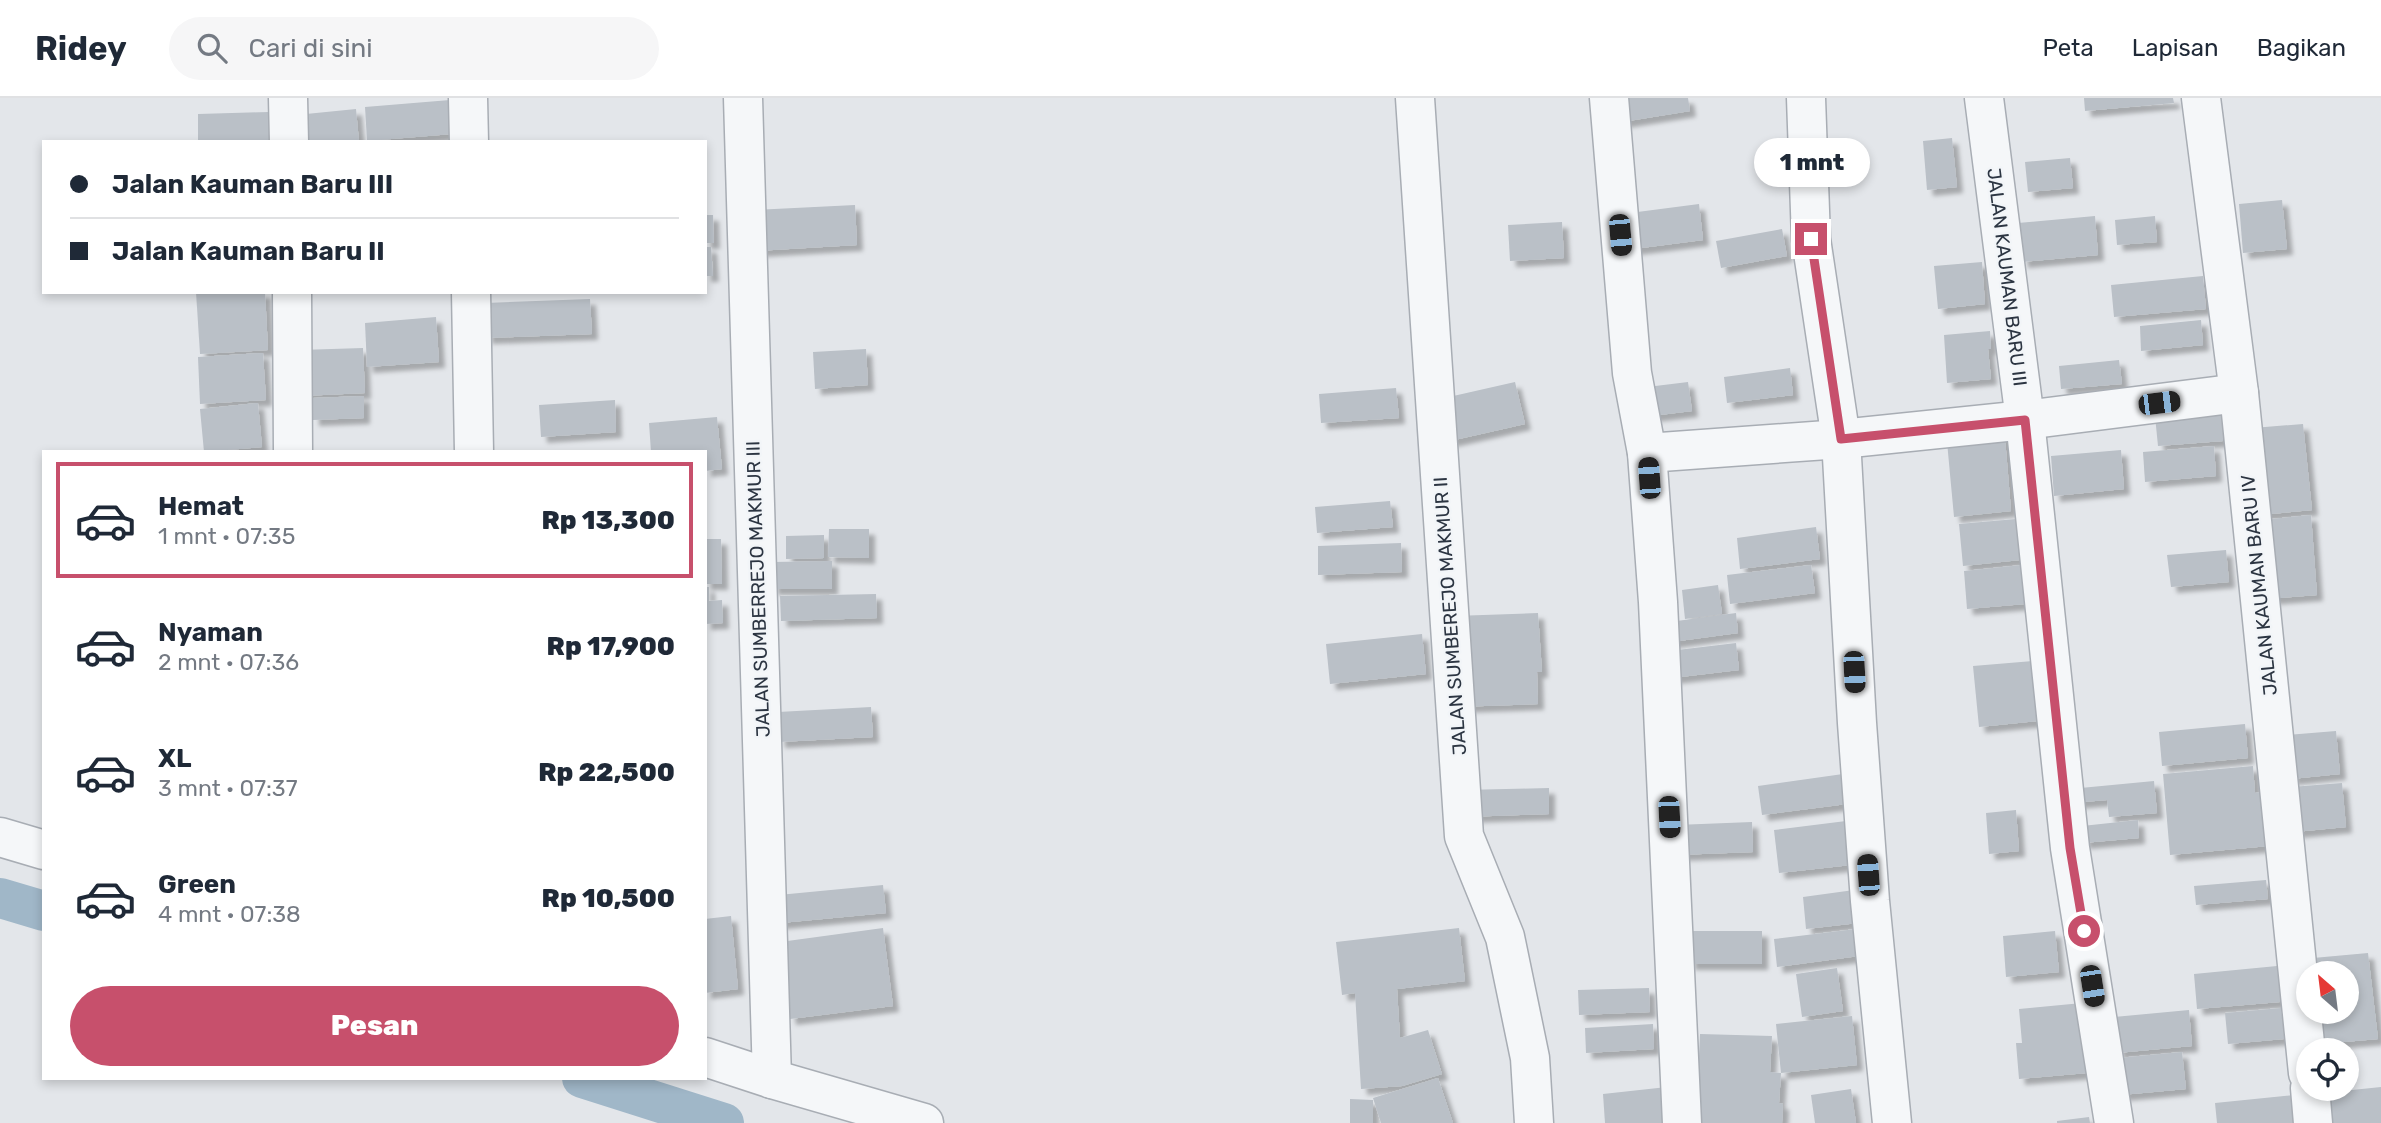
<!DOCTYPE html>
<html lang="id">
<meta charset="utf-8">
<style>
:root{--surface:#fff;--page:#f6f6f7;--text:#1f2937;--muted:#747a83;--line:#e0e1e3;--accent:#c7506c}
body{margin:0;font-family:Rubik,sans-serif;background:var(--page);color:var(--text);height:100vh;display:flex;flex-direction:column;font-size:26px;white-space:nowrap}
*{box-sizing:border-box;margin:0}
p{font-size:23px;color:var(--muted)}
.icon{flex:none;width:38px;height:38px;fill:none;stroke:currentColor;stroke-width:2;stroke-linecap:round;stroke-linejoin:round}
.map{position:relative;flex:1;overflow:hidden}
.drawer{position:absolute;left:42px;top:352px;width:665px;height:630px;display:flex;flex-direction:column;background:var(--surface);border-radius:0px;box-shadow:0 4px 10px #0003}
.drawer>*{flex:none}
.banner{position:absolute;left:42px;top:42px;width:665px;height:154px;border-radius:0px;box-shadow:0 4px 10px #0003;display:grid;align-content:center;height:154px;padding:0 28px;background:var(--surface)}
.needle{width:46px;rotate:332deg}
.controls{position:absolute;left:2296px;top:863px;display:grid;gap:14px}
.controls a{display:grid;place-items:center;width:63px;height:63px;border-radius:50%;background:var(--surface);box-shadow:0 4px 10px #0003;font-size:35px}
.end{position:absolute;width:32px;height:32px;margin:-16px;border:9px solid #c7506c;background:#fff;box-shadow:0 0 0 4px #fff}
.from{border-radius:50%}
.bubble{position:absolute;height:49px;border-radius:24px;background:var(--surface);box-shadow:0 4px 10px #0003;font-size:23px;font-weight:800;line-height:49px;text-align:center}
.car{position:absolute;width:21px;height:42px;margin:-21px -10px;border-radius:9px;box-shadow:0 0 5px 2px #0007;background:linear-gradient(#222 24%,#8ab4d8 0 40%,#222 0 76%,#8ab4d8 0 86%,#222 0)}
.banner b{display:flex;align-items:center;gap:24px;height:66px;font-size:26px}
.banner b+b{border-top:2px solid var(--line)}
.banner i{width:18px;height:18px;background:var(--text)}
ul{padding:12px 0 0;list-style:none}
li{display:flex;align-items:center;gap:21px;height:116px;margin:0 14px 10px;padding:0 14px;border:4px solid transparent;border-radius:0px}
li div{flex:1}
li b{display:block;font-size:26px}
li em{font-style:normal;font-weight:800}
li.active{border-color:var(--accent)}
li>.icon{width:63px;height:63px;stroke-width:1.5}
.primary-button{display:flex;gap:14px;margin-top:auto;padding:14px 28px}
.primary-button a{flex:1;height:80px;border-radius:42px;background:var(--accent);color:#fff;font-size:28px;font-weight:800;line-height:80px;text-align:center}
header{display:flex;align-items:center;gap:42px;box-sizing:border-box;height:98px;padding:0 35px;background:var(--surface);border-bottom:2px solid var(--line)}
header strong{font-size:33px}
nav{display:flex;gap:38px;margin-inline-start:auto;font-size:24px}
.search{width:490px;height:63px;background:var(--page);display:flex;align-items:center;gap:18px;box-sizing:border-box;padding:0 24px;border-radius:38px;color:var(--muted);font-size:26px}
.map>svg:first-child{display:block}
</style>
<header>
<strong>Ridey</strong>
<div class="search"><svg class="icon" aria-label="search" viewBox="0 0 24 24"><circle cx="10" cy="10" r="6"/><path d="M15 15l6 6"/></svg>Cari di sini</div>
<nav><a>Peta</a><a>Lapisan</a><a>Bagikan</a></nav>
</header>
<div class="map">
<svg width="2381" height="1025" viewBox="0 0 2381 1025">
<defs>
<filter id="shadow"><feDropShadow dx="6" dy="6" stdDeviation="2" flood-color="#0004"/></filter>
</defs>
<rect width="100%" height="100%" fill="#e3e6ea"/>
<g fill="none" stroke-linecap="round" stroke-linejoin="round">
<!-- canal -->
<g stroke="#a0b7c8" stroke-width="40">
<path d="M0 800 44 813"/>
<path d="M582 980 724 1025"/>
</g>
</g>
<!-- building -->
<g fill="#bac0c7" filter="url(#shadow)">
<path d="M1618 0H1688L1690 13 1622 24Z"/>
<path d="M2084 0H2173L2174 5 2085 13Z"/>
<path d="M450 2 452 36 367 43 365 9Z"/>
<path d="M356 11 359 44H298L296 17Z"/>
<path d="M269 14 270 44H198V16Z"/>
<path d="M1952 40 1957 89 1927 92 1923 43Z"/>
<path d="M2070 60 2073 90 2028 94 2025 64Z"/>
<path d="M2282 102 2287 151 2243 155 2239 106Z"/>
<path d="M1699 106 1703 142 1626 152 1622 116Z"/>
<path d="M855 107 857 147 756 153 754 112Z"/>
<path d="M705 117H713L714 145H705Z"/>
<path d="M2095 118 2098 157 2022 164 2018 125Z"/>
<path d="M2155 118 2157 144 2117 147 2115 122Z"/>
<path d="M1562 124 1564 160 1510 163 1508 127Z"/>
<path d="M1782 131 1787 158 1721 170 1716 143Z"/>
<path d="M705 149H711L713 178H705Z"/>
<path d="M1982 164 1985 206 1938 211 1934 168Z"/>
<path d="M2203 178 2206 211 2114 219 2111 187Z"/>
<path d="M196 194H265L268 252 200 256Z"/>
<path d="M590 201 592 236 486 240 485 205Z"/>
<path d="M436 219 439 264 367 269 365 225Z"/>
<path d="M2201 222 2203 247 2141 253 2140 228Z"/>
<path d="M1990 233 1991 251H1988L1991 281 1947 285 1944 237Z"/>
<path d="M363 250 365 295 302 298 300 252Z"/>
<path d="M866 251 868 287 815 291 813 254Z"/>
<path d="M263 255 266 302 200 306 198 259Z"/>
<path d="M2119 262 2122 286 2061 291 2059 268Z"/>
<path d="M1790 270 1793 297 1727 305 1724 279Z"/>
<path d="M1515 284 1525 326 1450 343 1440 301Z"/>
<path d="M1688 284 1692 313 1643 319 1639 290Z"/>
<path d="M1396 290 1399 320 1321 325 1319 296Z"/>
<path d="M364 298V320L313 322V300Z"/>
<path d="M615 302 616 334 541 339 539 307Z"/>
<path d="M258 305 262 349 204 354 200 311Z"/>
<path d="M2221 312 2223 343 2158 348 2155 318Z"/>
<path d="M717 319 722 371 705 373V354H651L649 325Z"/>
<path d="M2303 326 2312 412 2261 417 2253 330Z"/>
<path d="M2004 328 2011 413 1954 419 1946 333Z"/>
<path d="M2214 348 2216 378 2145 384 2143 354Z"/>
<path d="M2121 352 2124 391 2054 398 2051 358Z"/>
<path d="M1390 403 1393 429 1317 435 1315 409Z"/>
<path d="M2311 417 2317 497 2268 501 2261 422Z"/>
<path d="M2016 421 2020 462 1963 468 1959 426Z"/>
<path d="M1816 429 1820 461 1740 471 1737 440Z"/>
<path d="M829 431H869V460L828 459Z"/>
<path d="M824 437V460L786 461V438Z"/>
<path d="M705 441H721L722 486H705Z"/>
<path d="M1401 445 1402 474 1318 477V448Z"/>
<path d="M2226 452 2229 484 2171 489 2167 457Z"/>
<path d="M832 463V491H772V464Z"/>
<path d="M1811 467 1815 495 1730 506 1727 477Z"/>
<path d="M2022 467 2025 506 1967 511 1964 473Z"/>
<path d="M1718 487 1722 516 1685 521 1682 492Z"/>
<path d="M705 489H709V503L722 502 723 525 705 526Z"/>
<path d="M876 496 877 520 781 523 780 498Z"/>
<path d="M1538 515 1542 574H1537L1538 606 1456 609 1454 518Z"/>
<path d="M1736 515 1738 535 1664 545 1662 525Z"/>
<path d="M1422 536 1426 576 1330 586 1326 546Z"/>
<path d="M1736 545 1739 572 1672 580 1669 553Z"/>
<path d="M2033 563 2038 623 1979 629 1973 568Z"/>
<path d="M871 609 873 639 779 644 778 614Z"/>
<path d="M2245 626 2248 660 2162 668 2159 634Z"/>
<path d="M2336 633 2340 676 2291 681 2287 637Z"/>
<path d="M2253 668 2255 695 2262 694 2269 748 2170 757 2163 676Z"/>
<path d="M1843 676 1847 706 1762 717 1758 688Z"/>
<path d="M2154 683 2157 715 2109 719 2107 702 2071 705 2070 691Z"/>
<path d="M2342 685 2346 729 2295 734 2291 689Z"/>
<path d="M1549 690V716L1464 719 1463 692Z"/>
<path d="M2016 712 2019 753 1989 756 1986 715Z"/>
<path d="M2138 722 2139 740 2083 745 2082 728Z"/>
<path d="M1846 723 1851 767 1779 775 1774 732Z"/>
<path d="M1752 724 1753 754 1677 757 1676 727Z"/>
<path d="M2266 782 2268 801 2196 807 2194 788Z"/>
<path d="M883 787 886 815 770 826 768 798Z"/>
<path d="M1854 792 1858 825 1806 831 1803 799Z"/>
<path d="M731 818 738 891 705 895V821Z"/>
<path d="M883 830 893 908 790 921 780 844Z"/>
<path d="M1459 830 1465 883 1397 891 1400 940 1428 932 1442 976 1402 988 1361 991 1355 895 1342 897 1336 844Z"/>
<path d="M1856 831 1859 858 1777 869 1774 841Z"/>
<rect x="1689" y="833" width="73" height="33"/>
<path d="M2055 833 2059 874 2006 879 2003 838Z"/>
<path d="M2368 855 2378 941 2321 946 2318 914H2347V875H2315L2313 860Z"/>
<path d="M2277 868 2280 904 2197 911 2194 876Z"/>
<path d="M1837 870 1843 913 1802 919 1796 876Z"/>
<path d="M1649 890 1650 914 1579 917 1578 892Z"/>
<path d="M2082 905 2087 975 2019 981 2016 945H2022L2019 911Z"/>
<path d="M2281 910 2284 941 2228 946 2225 915Z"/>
<path d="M2189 912 2192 948 2117 955 2114 919Z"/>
<path d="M1852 918 1857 967 1781 975 1776 926Z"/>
<path d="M1653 926 1654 951 1586 955 1585 930Z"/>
<path d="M1700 936 1772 938 1770 974 1781 975 1779 1005 1783 1006 1782 1025H1696Z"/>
<path d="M2182 954 2186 991 2121 997 2118 960Z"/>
<path d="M1438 980 1453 1025H1381L1373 1000Z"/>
<path d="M1667 989 1671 1025H1605L1603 996Z"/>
<path d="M2381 989V1025H2325L2323 995Z"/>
<path d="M1851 991 1856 1025H1815L1811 997Z"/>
<path d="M2294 997 2297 1025H2217L2215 1005Z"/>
<path d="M1350 1001 1373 1002V1025H1350Z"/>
<path d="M2089 1019 2090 1025H2057V1023Z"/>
</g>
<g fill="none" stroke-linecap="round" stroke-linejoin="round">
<defs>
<g id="minor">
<path d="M288 0 289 44"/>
<path d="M468 0 469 44"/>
<path d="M743 0 772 981"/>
<path d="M1415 0 1464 738 1505 839 1530 960 1534 1025"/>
<path d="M1609 0 1632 275 1647 355 1658 504 1682 1025"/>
<path d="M1806 0 1811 141 1841 341 1857 625 1870 803 1892 1025"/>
<path d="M1984 0 2025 322 2070 750 2114 1025"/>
<path d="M2201 0 2239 295 2308 975"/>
<path d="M292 194 293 354"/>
<path d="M471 194 474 354"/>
<path d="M1647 355 1841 341 2025 322 2239 295"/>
<path d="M0 739 44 752"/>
<path d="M705 959 772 981 924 1025"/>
<path d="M2310 990 2313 1025"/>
</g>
</defs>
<!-- minor casing -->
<use href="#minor" stroke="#a8adb4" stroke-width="41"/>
<!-- minor -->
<use href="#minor" stroke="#f5f7f9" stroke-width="38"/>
</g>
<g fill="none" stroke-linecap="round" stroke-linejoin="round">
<!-- route -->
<path stroke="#c7506c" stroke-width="9" d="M1811 141 1841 341 2025 322 2070 750 2084 833"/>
</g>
<g text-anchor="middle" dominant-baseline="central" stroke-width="5" stroke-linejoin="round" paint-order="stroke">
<!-- street labels -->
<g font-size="19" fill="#2c3542" stroke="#f2f5f8">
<text transform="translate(2007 179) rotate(83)">JALAN KAUMAN BARU III</text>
<text transform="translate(2259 487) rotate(-96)">JALAN KAUMAN BARU IV</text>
<text transform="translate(758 491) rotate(-92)">JALAN SUMBERREJO MAKMUR III</text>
<text transform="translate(1450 518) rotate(-94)">JALAN SUMBEREJO MAKMUR II</text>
</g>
</g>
</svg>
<div class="controls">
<a><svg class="needle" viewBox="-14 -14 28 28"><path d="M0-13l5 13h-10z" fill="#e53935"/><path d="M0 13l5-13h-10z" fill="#747a83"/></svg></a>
<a><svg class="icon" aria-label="locate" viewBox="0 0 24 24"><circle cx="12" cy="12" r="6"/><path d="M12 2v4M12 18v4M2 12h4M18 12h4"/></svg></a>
</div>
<i class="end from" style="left:2084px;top:833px"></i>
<i class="end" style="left:1811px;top:141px"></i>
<div class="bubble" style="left:1754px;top:40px;width:116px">1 mnt</div>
<i class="car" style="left:1620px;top:137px;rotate:175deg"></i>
<i class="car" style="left:2159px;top:305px;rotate:83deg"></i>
<i class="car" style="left:1649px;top:380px;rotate:356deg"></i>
<i class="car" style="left:1854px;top:574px;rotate:177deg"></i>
<i class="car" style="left:1669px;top:719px;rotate:177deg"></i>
<i class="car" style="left:1868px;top:777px;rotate:356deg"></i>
<i class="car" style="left:2092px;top:888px;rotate:171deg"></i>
<div class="banner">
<b><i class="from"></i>Jalan Kauman Baru III</b>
<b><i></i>Jalan Kauman Baru II</b>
</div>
<section class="drawer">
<ul>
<li class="active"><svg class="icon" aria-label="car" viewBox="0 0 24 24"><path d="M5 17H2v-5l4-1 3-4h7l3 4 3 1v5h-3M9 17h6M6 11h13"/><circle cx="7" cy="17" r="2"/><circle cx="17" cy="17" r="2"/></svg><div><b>Hemat</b><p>1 mnt · 07:35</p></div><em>Rp 13,300</em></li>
<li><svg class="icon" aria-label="car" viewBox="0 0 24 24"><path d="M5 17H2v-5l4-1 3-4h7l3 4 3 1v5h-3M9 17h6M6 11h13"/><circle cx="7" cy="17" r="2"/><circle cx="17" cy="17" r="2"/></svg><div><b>Nyaman</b><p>2 mnt · 07:36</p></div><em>Rp 17,900</em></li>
<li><svg class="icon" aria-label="car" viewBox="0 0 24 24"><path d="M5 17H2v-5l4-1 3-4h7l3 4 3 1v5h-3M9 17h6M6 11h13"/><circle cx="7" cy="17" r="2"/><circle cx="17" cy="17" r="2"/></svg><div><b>XL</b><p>3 mnt · 07:37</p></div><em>Rp 22,500</em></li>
<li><svg class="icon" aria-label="car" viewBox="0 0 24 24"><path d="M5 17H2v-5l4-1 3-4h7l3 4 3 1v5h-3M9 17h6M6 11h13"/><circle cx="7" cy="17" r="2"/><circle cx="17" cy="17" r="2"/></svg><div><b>Green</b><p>4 mnt · 07:38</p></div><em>Rp 10,500</em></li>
</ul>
<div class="primary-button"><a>Pesan</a></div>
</section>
</div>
